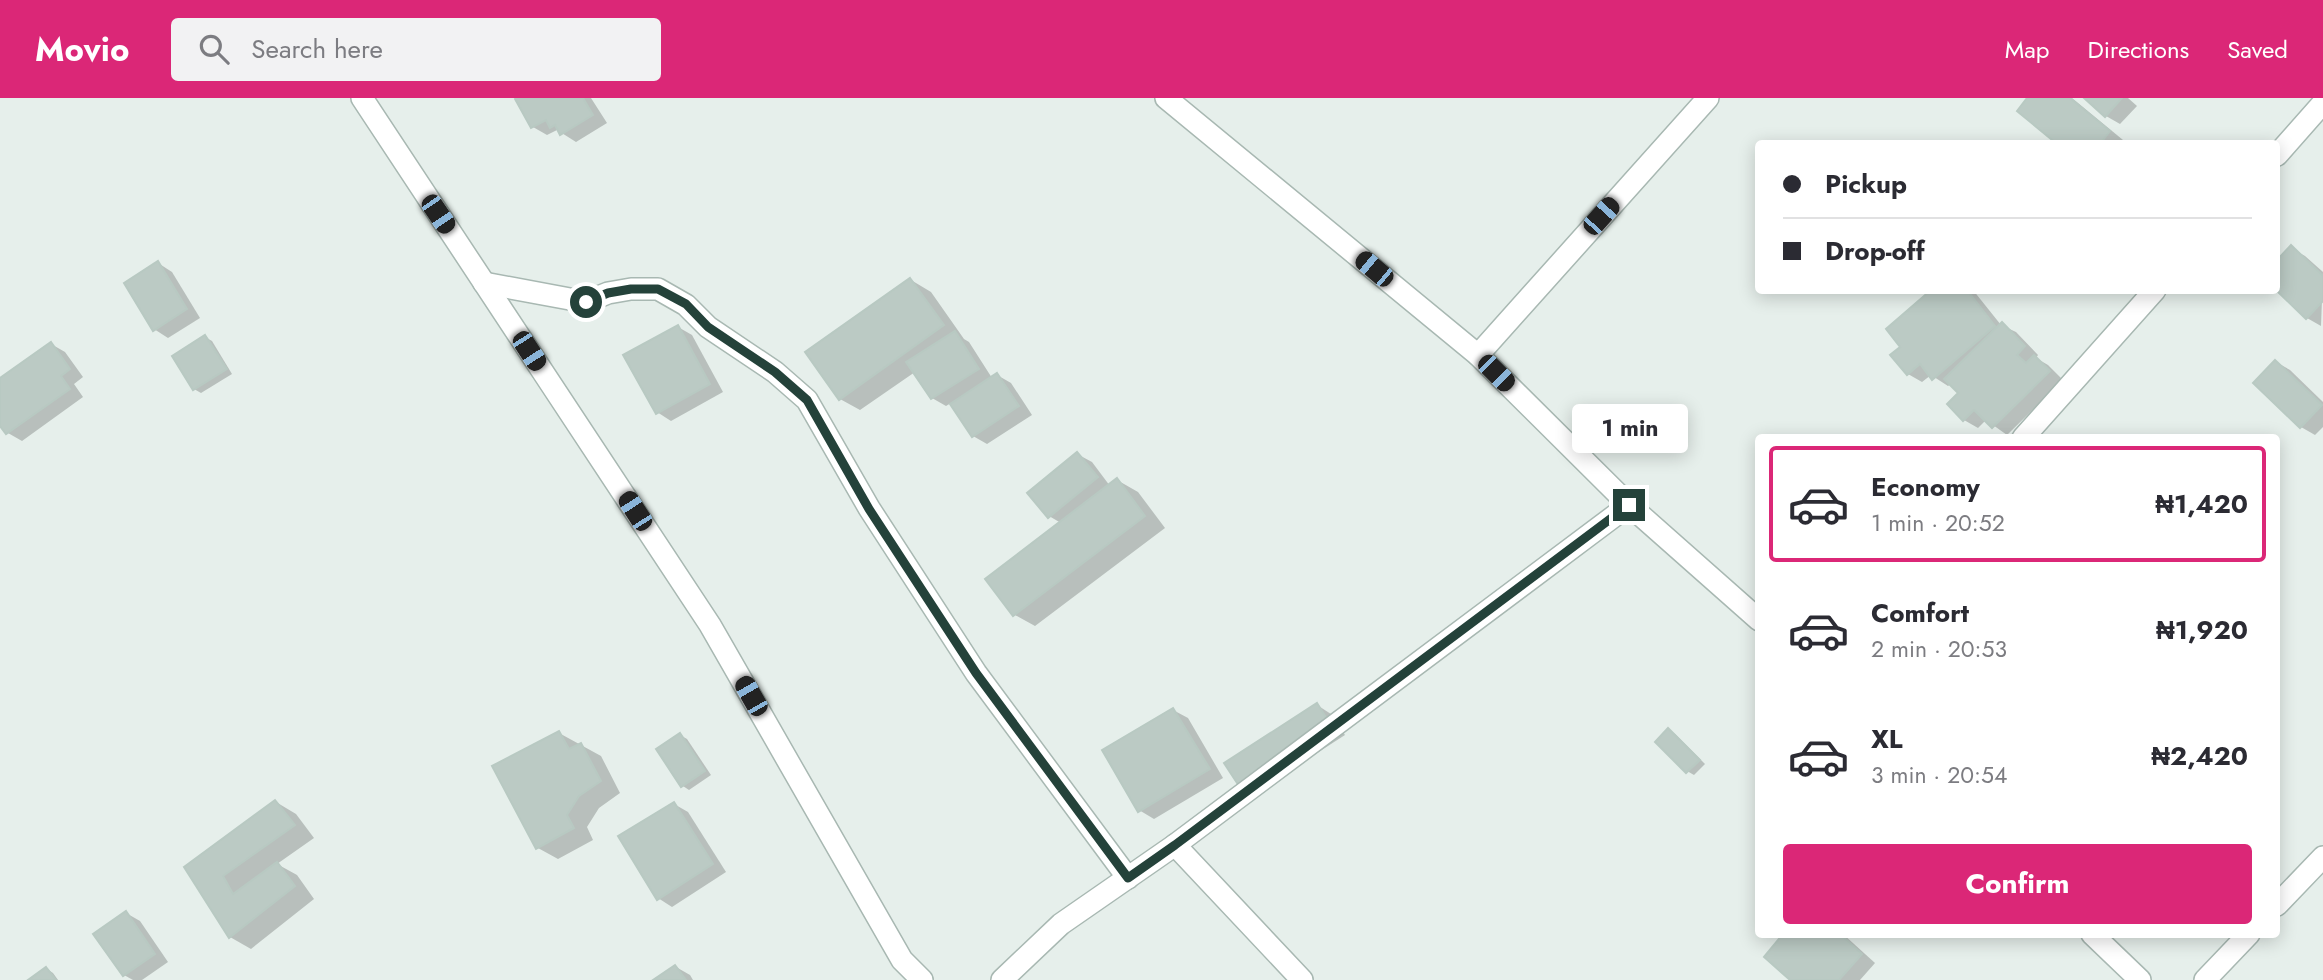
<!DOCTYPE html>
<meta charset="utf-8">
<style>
:root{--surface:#fff;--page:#f2f2f3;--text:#2b2b33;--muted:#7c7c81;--line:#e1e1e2;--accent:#db2777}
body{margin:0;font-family:Jost,sans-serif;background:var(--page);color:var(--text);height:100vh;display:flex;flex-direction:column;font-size:26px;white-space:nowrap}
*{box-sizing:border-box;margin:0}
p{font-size:23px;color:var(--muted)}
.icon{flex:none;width:38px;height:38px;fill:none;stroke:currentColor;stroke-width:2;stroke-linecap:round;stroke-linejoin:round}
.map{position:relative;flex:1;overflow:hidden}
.side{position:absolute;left:1755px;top:336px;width:525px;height:504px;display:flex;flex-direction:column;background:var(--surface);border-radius:7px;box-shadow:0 4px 18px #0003}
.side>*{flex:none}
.guide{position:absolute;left:1755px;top:42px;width:525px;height:154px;border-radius:7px;box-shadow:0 4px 18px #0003;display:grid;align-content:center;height:154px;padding:0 28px;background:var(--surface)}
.end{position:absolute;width:32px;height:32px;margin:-16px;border:9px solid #24423a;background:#fff;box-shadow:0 0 0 4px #fff}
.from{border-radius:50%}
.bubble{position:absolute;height:49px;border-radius:7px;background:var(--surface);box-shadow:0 4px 18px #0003;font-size:23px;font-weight:700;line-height:49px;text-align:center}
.car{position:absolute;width:21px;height:42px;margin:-21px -10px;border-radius:9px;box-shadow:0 0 5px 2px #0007;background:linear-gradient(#222 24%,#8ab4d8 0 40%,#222 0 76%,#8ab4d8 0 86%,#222 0)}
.guide b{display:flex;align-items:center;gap:24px;height:66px;font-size:26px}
.guide b+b{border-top:2px solid var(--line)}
.guide i{width:18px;height:18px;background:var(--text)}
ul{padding:12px 0 0;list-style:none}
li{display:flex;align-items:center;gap:21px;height:116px;margin:0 14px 10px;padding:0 14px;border:4px solid transparent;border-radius:7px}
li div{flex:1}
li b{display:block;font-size:26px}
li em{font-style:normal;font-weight:700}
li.active{border-color:var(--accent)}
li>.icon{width:63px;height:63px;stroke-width:1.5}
.button{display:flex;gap:14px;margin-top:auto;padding:14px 28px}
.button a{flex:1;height:80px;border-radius:7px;background:var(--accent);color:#fff;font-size:28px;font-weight:700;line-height:80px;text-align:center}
header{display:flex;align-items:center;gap:42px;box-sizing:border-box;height:98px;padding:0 35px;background:var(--accent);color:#fff}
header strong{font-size:33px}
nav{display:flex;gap:38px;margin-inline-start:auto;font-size:24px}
.search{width:490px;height:63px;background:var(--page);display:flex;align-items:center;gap:18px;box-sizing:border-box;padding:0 24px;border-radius:7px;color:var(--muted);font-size:26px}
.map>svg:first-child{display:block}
</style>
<header>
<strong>Movio</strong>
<div class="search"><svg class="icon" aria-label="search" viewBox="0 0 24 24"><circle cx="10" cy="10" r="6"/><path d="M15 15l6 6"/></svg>Search here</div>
<nav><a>Map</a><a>Directions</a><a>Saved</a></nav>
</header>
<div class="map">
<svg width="2323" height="882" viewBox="0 0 2323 882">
<rect width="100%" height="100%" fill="#e6efeb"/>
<!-- shadow -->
<g fill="#0003">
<path d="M520 0H591L607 25 576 44 557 32 547 37 533 29Z"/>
<path d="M2030 0H2072L2123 42 2120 46H2059Z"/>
<path d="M2087 0H2128L2137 8 2120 26 2106 18Z"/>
<path d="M2291 150 2305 158 2323 174 2321 228 2307 220 2277 191V165Z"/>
<path d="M158 165 172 174 200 220 168 240 154 231Z"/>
<path d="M911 182 931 194 964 241 969 244 992 280 997 277 1011 285 1032 317 987 346 973 338 951 305 946 308 932 300 915 274 860 312 840 301Z"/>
<path d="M1933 192H1973L2001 227 2016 234 2038 257 2036 260 2048 267 2063 282 2007 337 1986 322 1978 330 1964 322 1949 306 1960 295 1951 286 1948 288 1931 277 1922 284 1908 276 1903 249Z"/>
<path d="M678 229 692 237 723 294 671 323 657 314Z"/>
<path d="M205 239 212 243 232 276 201 295 194 291Z"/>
<path d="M51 246 65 254 83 279 74 286 83 299 22 343 8 335 0 325V282Z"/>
<path d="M2276 264 2290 272 2323 304V329L2315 337 2301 329 2256 285Z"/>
<path d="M1077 356 1092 364 1110 388 1117 382 1138 394 1165 430 1035 528 1015 517 1061 425 1049 418Z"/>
<path d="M1317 607 1331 616 1345 637 1255 695Z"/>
<path d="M1173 612 1188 620 1223 680 1154 721 1139 712Z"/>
<path d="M1668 633 1675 636 1705 666 1694 677 1687 673Z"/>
<path d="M559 635 601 658 620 695 599 710 587 729 593 742 558 761 538 750Z"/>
<path d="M680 637 687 641 711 677 689 692 683 688Z"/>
<path d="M276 704 296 716 314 740 277 766 297 777 314 801 251 851 230 839 186 770Z"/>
<path d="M674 706 688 714 726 774 672 809 658 800Z"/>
<path d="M126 815 140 823 168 864 142 882H133L124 877Z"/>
<path d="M1786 836H1843L1875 865 1860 882H1792Z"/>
<path d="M676 869 690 877 693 882H656Z"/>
<path d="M47 871 53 875 58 882H31Z"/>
</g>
<!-- building -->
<g fill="#bbcac4" stroke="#b8c9c2" stroke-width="2">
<path d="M516 0H583L593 17 560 37 555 27 550 30 546 22 531 30 515 1Z"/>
<path d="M2027 0H2070L2110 33 2100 46H2057L2017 13Z"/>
<path d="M2084 0H2122L2105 19Z"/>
<path d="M2291 147 2323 178V203L2306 221 2276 192 2277 162Z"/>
<path d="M158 163 187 211 153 233 124 185Z"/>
<path d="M910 180 944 227 839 302 805 254Z"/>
<path d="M1931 192H1967L1995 228 1932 282 1920 266 1907 277 1890 257 1900 249 1886 231Z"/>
<path d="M2002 224 2025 248 2017 257 2026 265 2034 257 2050 273 1992 330 1974 312 1963 323 1947 306 1958 295 1944 281Z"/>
<path d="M678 227 710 286 656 316 623 257Z"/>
<path d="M955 233 979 271 931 301 906 264Z"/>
<path d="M205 237 227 271 193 292 172 258Z"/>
<path d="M51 244 70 271 61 278 70 291 6 336 0 328V280Z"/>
<path d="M2275 262 2322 307 2300 330 2253 285Z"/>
<path d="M997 275 1019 308 972 339 950 306Z"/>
<path d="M1077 354 1098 379 1048 420 1027 395Z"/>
<path d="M1117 380 1145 418 1013 518 985 481Z"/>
<path d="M1317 605 1332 629 1239 688 1224 665Z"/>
<path d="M1173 610 1210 671 1138 714 1102 652Z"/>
<path d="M1668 630 1700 662 1686 675 1655 644Z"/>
<path d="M559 633 569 651 581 645 601 683 579 698 567 717 574 730 536 751 492 668Z"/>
<path d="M680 635 705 673 681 689 656 651Z"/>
<path d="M275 702 295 727 223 778 233 796 277 764 295 788 229 840 184 769Z"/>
<path d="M674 704 713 766 657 802 618 738Z"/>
<path d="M126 813 155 856 123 878 93 836Z"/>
<path d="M1783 836H1840L1862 856 1839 882H1790L1764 859Z"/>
<path d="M675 867 686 882H653Z"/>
<path d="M46 869 56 882H28Z"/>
</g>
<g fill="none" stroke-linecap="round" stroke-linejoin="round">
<defs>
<g id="minor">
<path d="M362 0 710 527 902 862 922 882"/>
<path d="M2277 57 2323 5"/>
<path d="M484 185 586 204 608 195 631 191H658L686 207 708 229 775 274 807 302 869 410 976 575 1128 780"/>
<path d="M1478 257 1708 0"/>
<path d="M2023 340 2155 192"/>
<path d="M1175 747 1302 882"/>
<path d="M2277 807 2323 759"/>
<path d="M1002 882 1061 826 1175 747 1629 407"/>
<path d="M2205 882 2249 836"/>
</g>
<g id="tertiary">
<path d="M1166 0 1478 257 1629 407 1759 522"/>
<path d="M2092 836 2140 882"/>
</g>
</defs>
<!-- minor casing -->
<use href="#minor" stroke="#a8b8b2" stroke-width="24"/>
<!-- tertiary casing -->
<use href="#tertiary" stroke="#a8b8b2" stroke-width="24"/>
<!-- minor -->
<use href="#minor" stroke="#fff" stroke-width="21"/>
<!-- tertiary -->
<use href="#tertiary" stroke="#fff" stroke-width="21"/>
</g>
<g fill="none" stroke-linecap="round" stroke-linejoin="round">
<!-- route -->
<path stroke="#24423a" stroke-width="9" d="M586 204 608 195 631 191H658L686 206 708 229 775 274 807 302 869 411 976 575 1128 780 1175 747 1629 407"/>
</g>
</svg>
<i class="end from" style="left:586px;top:204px"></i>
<i class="end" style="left:1629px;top:407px"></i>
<div class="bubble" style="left:1572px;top:306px;width:116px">1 min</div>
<i class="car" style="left:438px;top:116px;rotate:146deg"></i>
<i class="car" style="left:1601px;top:118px;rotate:42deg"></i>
<i class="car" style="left:1374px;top:171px;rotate:310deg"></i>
<i class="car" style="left:529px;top:253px;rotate:147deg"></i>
<i class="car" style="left:1496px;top:275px;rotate:135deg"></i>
<i class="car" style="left:635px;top:413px;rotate:327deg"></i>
<i class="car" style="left:751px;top:598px;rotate:330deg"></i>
<div class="guide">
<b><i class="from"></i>Pickup</b>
<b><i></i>Drop-off</b>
</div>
<section class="side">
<ul>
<li class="active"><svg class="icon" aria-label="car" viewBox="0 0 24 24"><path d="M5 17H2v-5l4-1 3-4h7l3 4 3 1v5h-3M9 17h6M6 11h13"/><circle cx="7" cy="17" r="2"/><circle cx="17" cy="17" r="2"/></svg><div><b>Economy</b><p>1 min · 20:52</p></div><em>₦1,420</em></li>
<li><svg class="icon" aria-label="car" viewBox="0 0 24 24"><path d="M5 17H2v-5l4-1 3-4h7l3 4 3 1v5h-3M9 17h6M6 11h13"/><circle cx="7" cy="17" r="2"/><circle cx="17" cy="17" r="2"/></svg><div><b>Comfort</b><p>2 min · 20:53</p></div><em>₦1,920</em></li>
<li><svg class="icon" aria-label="car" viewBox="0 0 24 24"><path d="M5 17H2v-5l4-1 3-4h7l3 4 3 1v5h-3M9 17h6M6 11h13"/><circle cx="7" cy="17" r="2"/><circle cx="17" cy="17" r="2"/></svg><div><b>XL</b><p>3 min · 20:54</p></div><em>₦2,420</em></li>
</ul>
<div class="button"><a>Confirm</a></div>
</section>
</div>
